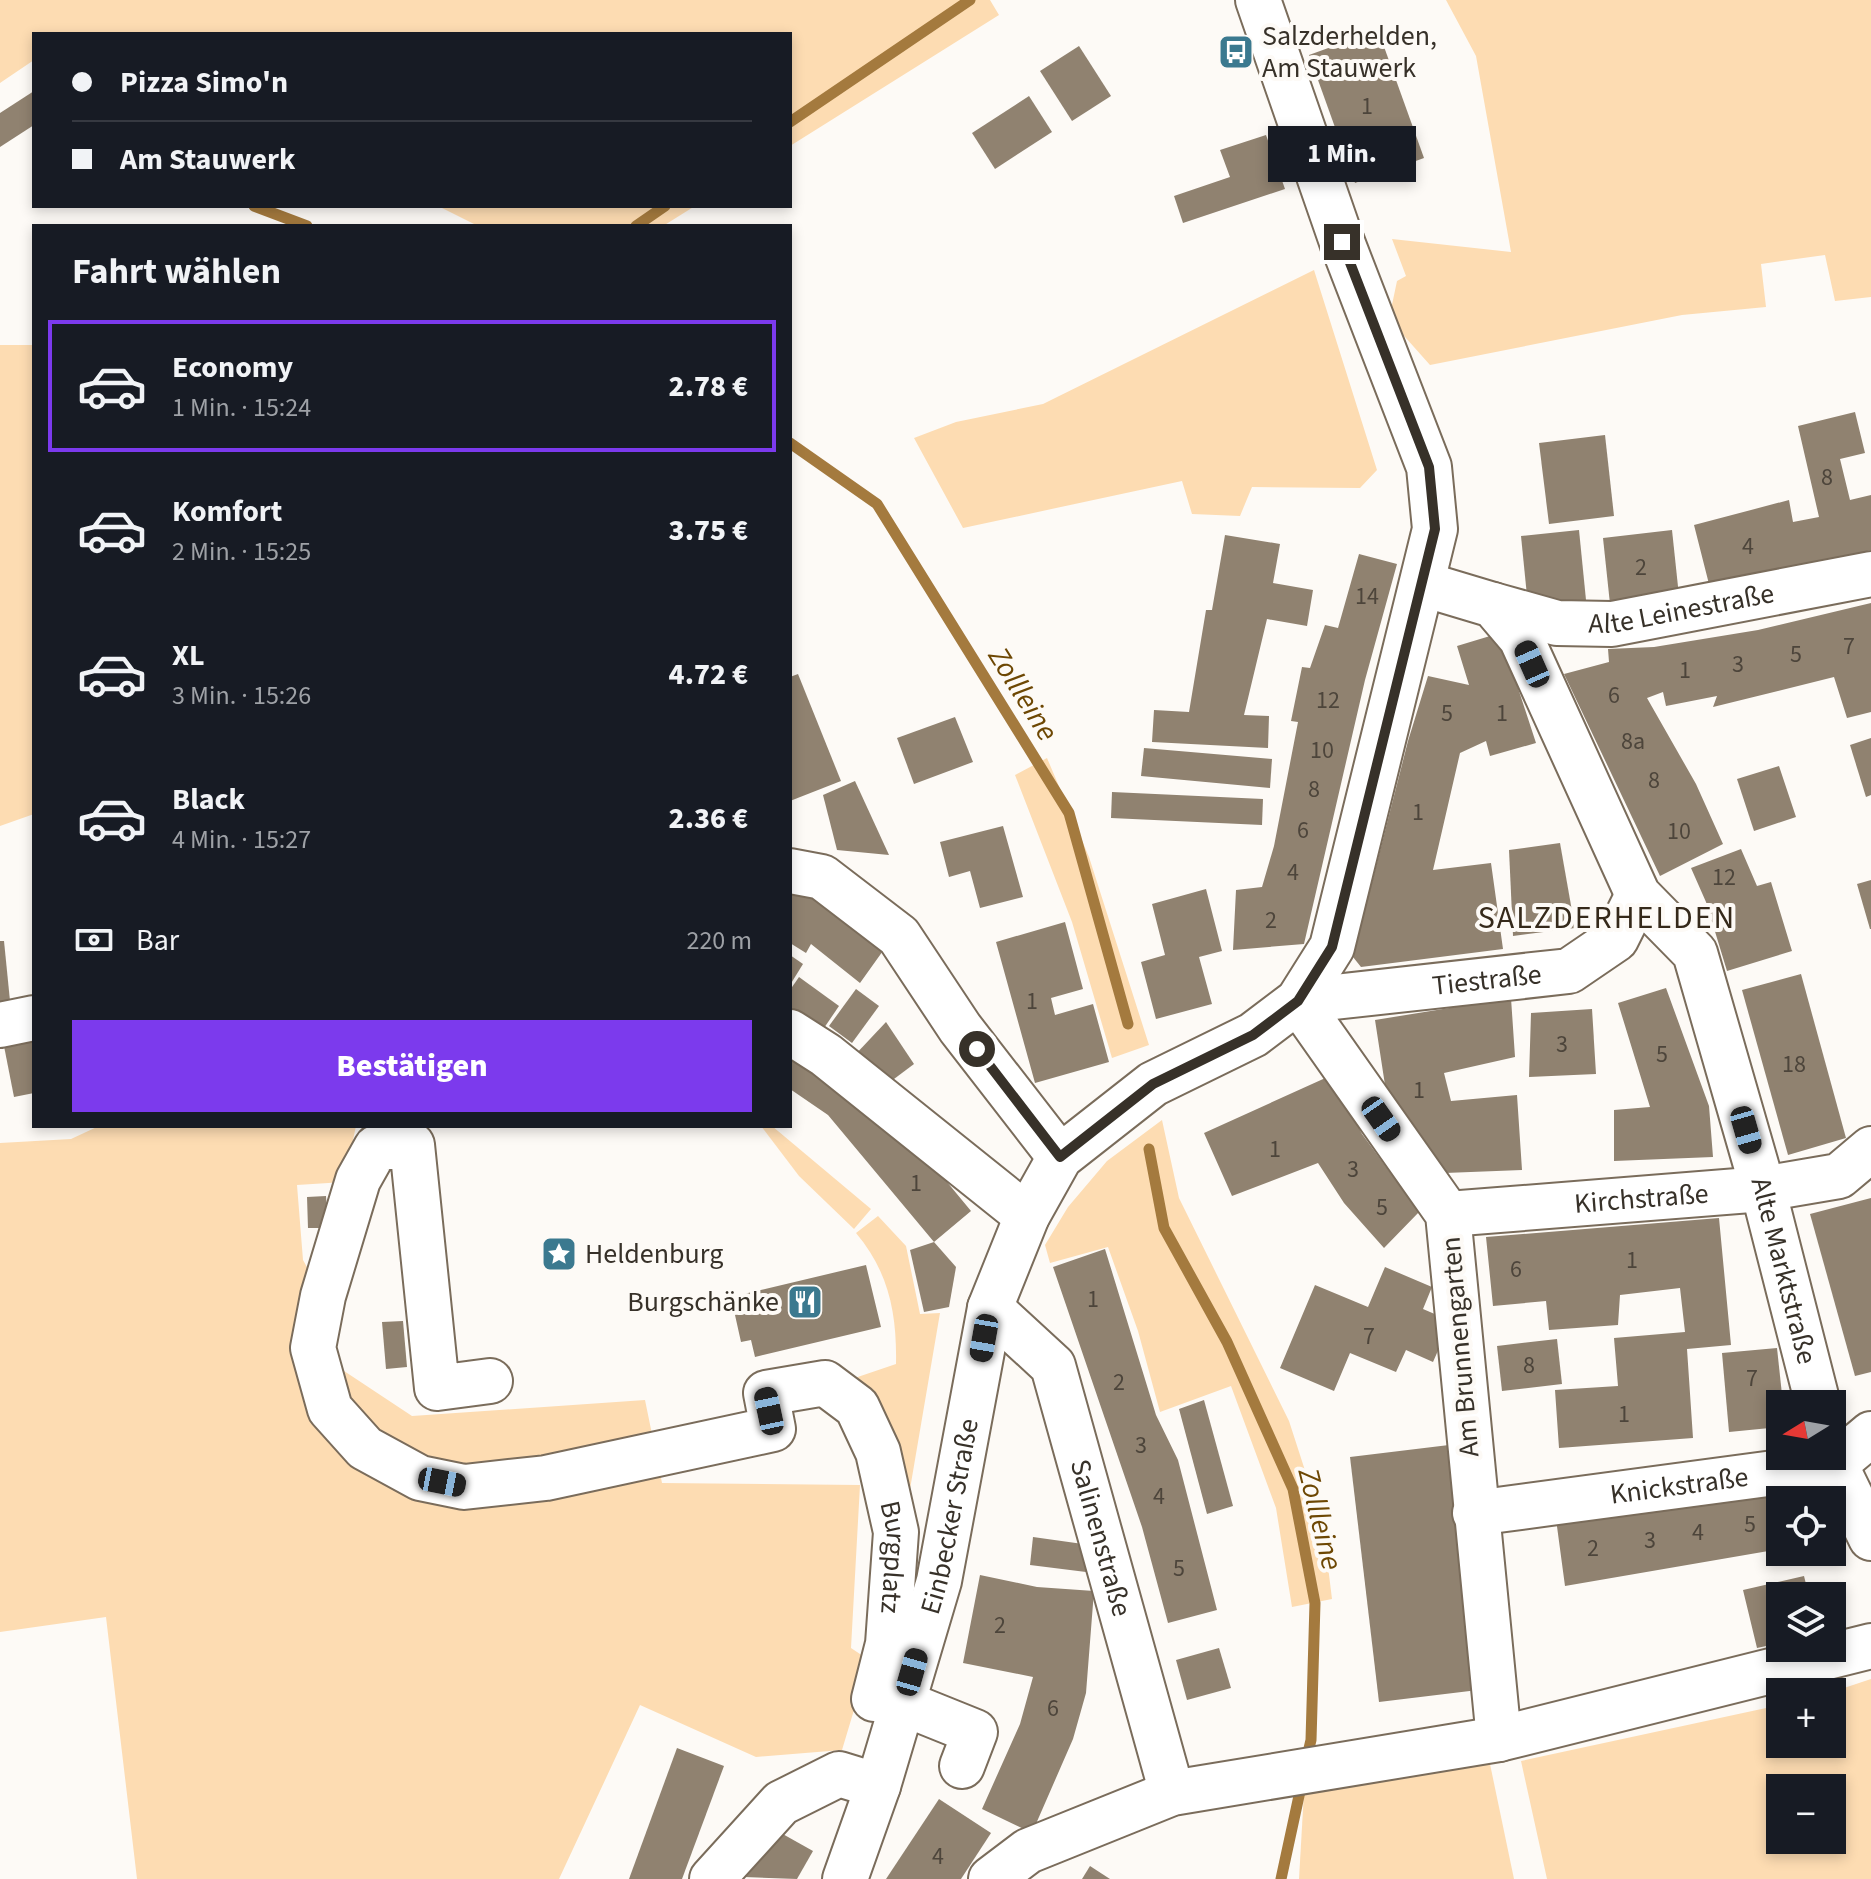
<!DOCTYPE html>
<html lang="de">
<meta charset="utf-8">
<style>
:root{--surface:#171b24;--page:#20242c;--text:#f1f3f6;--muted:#9ea1a6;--line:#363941;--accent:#7c3aed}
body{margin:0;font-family:"Source Sans 3",sans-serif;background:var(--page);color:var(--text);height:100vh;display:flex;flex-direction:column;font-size:30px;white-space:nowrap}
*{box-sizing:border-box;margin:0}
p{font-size:26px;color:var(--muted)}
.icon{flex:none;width:44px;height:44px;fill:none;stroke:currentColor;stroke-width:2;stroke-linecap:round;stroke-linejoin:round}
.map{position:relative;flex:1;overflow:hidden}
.sheet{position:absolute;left:32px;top:224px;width:760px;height:904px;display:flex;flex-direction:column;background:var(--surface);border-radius:0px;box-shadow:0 4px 12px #0003}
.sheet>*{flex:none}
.hud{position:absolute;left:32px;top:32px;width:760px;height:176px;border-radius:0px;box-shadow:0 4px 12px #0003;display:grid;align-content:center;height:176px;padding:0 40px;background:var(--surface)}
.needle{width:52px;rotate:259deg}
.fabs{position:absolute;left:1766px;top:1390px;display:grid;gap:16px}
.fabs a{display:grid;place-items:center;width:80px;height:80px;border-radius:0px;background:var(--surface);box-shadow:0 4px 12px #0003;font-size:40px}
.end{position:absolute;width:36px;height:36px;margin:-18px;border:10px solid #373129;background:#fff;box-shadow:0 0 0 4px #fff}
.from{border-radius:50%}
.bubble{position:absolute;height:56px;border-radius:0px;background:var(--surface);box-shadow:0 4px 12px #0003;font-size:26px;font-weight:800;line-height:56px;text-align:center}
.car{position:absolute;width:24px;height:48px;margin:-24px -12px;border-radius:10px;box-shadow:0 0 6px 2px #0007;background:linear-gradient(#222 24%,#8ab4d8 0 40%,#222 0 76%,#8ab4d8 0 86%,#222 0)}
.hud b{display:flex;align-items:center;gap:28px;height:76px;font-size:30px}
.hud b+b{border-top:2px solid var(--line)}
.hud i{width:20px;height:20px;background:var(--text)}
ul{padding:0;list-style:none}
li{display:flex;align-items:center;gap:24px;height:132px;margin:0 16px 12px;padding:0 24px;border:4px solid transparent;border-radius:0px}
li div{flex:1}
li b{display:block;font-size:30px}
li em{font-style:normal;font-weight:800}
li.on{border-color:var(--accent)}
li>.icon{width:72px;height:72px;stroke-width:1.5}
h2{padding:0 40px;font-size:36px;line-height:96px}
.pay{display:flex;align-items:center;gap:20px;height:88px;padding:0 40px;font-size:30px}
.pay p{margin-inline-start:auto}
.button{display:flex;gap:16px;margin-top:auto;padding:16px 40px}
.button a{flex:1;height:92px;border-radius:0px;background:var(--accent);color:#fff;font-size:32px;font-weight:800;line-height:92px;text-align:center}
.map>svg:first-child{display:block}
</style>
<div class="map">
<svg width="1871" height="1879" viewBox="0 0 1871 1879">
<rect width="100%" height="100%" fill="#fdfaf6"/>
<!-- green -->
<g fill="#fddcb2" fill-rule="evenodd">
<path d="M0 0H990L999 15 790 146V34H34V60L0 83Z"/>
<path d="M1446 0H1871V297L1835 301 1825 255 1761 264 1766 307 1682 315 1430 365 1389 319 1397 281 1406 276 1392 239 1511 252 1476 56Z"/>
<path d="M438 206H695L663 226H478Z"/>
<path d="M1314 270 1377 470 1360 488 1252 487 1240 516 1192 514 1182 481 963 528 914 438 956 422 1043 404Z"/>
<path d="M0 345H34V814L0 826Z"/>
<path d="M1047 758 1089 857 1149 1045 1112 1058 1072 922 1015 775Z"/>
<path d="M1162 1120 1179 1198 1289 1421 1323 1526 1332 1599 1292 1607 1276 1508 1231 1386 1160 1412 1138 1331 1108 1247 1050 1263 1045 1245 1068 1207 1107 1161Z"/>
<path d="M99 1126H356L344 1182 297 1185 303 1260 323 1296 332 1363 412 1416 645 1400 662 1483 860 1485 851 1648 869 1660 842 1750 756 1757 640 1705 559 1879H137L106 1617 0 1632V1143L71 1139Z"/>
<path d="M761 1126H772L871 1209 854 1229 799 1176Z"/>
<path d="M878 1216 906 1246 920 1314 940 1313 910 1489 903 1494 840 1383 896 1364C897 1314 889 1272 856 1233Z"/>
<path d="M1871 1679V1879H1547L1521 1761 1780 1705V1744H1832V1692ZM1780 1788H1832V1840H1780Z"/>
<path d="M1490 1764 1514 1879H1299L1304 1792Z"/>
</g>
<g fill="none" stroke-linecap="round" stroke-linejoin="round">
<!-- stream -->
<g stroke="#a47a3e" stroke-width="11">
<path d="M790 122 970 0"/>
<path d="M254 206 307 226"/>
<path d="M636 226 665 206"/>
<path d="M790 443 877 504 1069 813 1128 1024"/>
<path d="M1149 1149 1164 1228 1227 1342 1293 1489 1315 1603 1311 1740 1306 1761"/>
<path d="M1281 1879 1302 1782"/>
</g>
</g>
<!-- building -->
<g fill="#908270">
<path d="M1378 30 1424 158 1355 183 1309 55Z"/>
<path d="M1079 46 1111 96 1072 121 1040 71Z"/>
<path d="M34 91V125L0 147V113Z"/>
<path d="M1029 96 1052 132 995 169 972 133Z"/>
<path d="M1266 135 1285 189 1183 223 1174 196 1230 177 1220 150Z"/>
<path d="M1855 412 1865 453 1840 459 1850 500 1871 495V550L1711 592 1694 525 1789 500 1793 522 1819 517 1798 426Z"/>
<path d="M1605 435 1614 516 1549 524 1539 443Z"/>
<path d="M1579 530 1586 600 1528 606 1521 536Z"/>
<path d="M1672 530 1679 596 1610 604 1603 538Z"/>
<path d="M1225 535 1280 544 1273 583 1313 590 1307 626 1267 619 1244 715 1269 716 1268 748 1152 742 1154 710 1189 712 1206 610H1212Z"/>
<path d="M1359 554 1397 564 1365 680 1304 944 1233 950 1236 890 1262 887 1274 846 1298 722 1291 721 1302 667 1310 668 1325 625 1338 628Z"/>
<path d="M1871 603V712L1847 718 1834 677 1713 707 1717 696 1666 706 1663 692 1647 698 1696 784 1723 844 1660 876 1564 674 1609 662 1608 649 1654 647 1758 630Z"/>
<path d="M1500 633 1536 743 1490 756 1486 741 1460 753 1433 870 1491 863 1503 949 1361 967 1353 957 1408 741 1428 676 1469 685 1457 646Z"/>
<path d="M798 674 841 781 790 801V677Z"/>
<path d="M955 717 973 762 914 784 897 738Z"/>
<path d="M1871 738V795L1866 797 1850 745Z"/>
<path d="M1144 748 1272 759 1270 788 1141 776Z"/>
<path d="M1779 766 1796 817 1754 831 1737 779Z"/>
<path d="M855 781 889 855 837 850 823 795Z"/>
<path d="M1112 792 1263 799 1262 825 1111 818Z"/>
<path d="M1003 826 1023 897 980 908 970 871 949 877 940 842Z"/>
<path d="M1560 843 1575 928 1513 936 1509 850Z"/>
<path d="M1741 849 1757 886 1771 882 1792 951 1727 971 1706 902 1691 868Z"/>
<path d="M790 874 885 948 860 983 811 944 806 953 790 943Z"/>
<path d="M1871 880V929H1870L1857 884Z"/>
<path d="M1206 889 1222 951 1199 957 1212 1004 1156 1019 1141 962 1165 955 1152 904Z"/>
<path d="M1065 922 1083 989 1051 998 1055 1015 1093 1004 1109 1062 1035 1083 996 942Z"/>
<path d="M0 941H4L10 1001 0 1002Z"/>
<path d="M790 955 803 964 790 985Z"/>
<path d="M1801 974 1846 1138 1788 1155 1742 990Z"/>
<path d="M799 977 839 1006 822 1031 790 1008V990Z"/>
<path d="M1666 988 1709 1106 1713 1157 1614 1161V1110L1650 1107 1618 1003Z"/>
<path d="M856 989 879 1006 852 1043 829 1026Z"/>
<path d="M1511 998 1515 1057 1444 1073 1451 1101 1517 1095 1522 1170 1445 1173 1385 1085 1375 1020Z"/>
<path d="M1592 1009 1596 1074 1529 1077 1531 1013Z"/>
<path d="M886 1022 914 1064 886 1085 854 1056Z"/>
<path d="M34 1035V1093L14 1097 3 1041Z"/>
<path d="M790 1044 899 1124 971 1211 934 1242 828 1115 790 1089Z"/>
<path d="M1332 1075 1362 1134 1419 1212 1384 1248 1344 1203 1318 1163 1232 1196 1204 1133Z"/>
<path d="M326 1196 328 1228H308L307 1197Z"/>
<path d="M1871 1198V1372L1855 1376 1810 1214Z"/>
<path d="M1719 1218 1731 1345 1687 1349 1693 1438 1559 1448 1555 1390 1618 1386 1614 1338 1685 1332 1680 1288 1620 1295 1618 1325 1549 1330 1546 1301 1493 1306 1486 1237Z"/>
<path d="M934 1242 956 1267 949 1307 924 1312 910 1250Z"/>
<path d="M1105 1249 1156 1415 1178 1460 1217 1610 1168 1623 1142 1527 1053 1267Z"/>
<path d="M866 1265 881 1327 755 1357 751 1340 741 1342 731 1297Z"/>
<path d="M1385 1267 1432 1287 1423 1309 1451 1321 1433 1362 1406 1350 1396 1372 1350 1353 1334 1391 1280 1368 1315 1285 1368 1307Z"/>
<path d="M403 1321 407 1367 386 1369 382 1322Z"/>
<path d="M1557 1339 1562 1384 1502 1391 1497 1346Z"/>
<path d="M1777 1348 1783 1404 1780 1427 1729 1432 1722 1353Z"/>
<path d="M1204 1400 1233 1506 1207 1514 1179 1409Z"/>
<path d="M1449 1445 1478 1690 1379 1702 1350 1457Z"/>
<path d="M1827 1477 1832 1500H1780V1549L1565 1586 1556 1519Z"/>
<path d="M1832 1509 1839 1537 1832 1539Z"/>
<path d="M1033 1537 1090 1545 1086 1572 1030 1565Z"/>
<path d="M980 1575 1037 1587 1094 1591 1086 1693 1073 1739 1032 1833 982 1809 1020 1724 1033 1677 963 1663Z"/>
<path d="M1804 1576 1809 1596H1780V1643L1757 1648 1743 1590Z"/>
<path d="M1219 1648 1231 1688 1187 1700 1176 1660Z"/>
<path d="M677 1748 724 1766 682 1879H629Z"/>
<path d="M939 1799 991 1833 961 1879H886Z"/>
<path d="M772 1828 813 1851 797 1879 744 1877Z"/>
<path d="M1090 1866 1110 1879H1082Z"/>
</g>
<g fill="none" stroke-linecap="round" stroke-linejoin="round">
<defs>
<g id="minor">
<path id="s1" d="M1423 584 1493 605 1521 638 1638 895 1695 953 1763 1189 1818 1404"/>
<path id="s2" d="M1493 605 1557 623 1612 624 1871 574"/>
<path d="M790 871 822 877 899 936 960 1028 1060 1157"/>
<path d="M0 1025 34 1018"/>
<path d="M790 1032 826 1055 1027 1216"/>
<path id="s3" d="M1448 1214 1763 1189 1839 1176 1871 1149"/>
<path id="s4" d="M990 1308 1053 1366 1172 1793"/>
<path id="s5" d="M490 1381 437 1388 412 1145 376 1148 358 1180 323 1296 313 1348 330 1409 365 1448 420 1478 464 1487 546 1478 773 1429 766 1393 825 1383 857 1407 878 1452 896 1532 888 1644 874 1699"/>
<path d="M1831 1456 1871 1538"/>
<path id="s6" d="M1475 1513 1834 1465 1871 1434"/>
<path d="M903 1703 975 1732 962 1766"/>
<path id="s7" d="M1499 1739 1448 1214 1298 1001 1569 971 1616 939 1638 895"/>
<path d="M712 1879 781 1803 839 1774 878 1786"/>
<path id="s8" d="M845 1879 878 1786 939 1581 990 1308 1027 1216 1060 1157 1153 1084 1253 1035 1298 1001 1332 947 1435 529 1429 467 1342 242 1258 0"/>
<path d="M991 1879 1028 1851 1172 1793 1499 1739 1871 1646"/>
</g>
</defs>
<!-- minor casing -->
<use href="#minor" stroke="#7a6c5b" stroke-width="48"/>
<!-- minor -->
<use href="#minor" stroke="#fff" stroke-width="44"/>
</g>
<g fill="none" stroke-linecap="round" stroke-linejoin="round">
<!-- route -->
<path stroke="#373129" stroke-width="10" d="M977 1049 1060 1157 1153 1084 1253 1035 1298 1001 1332 947 1435 529 1429 467 1342 242"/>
</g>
<!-- icons -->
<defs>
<symbol id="bus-square" viewBox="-11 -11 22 22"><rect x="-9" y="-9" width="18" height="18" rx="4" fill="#3b798f" stroke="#fdfaf6"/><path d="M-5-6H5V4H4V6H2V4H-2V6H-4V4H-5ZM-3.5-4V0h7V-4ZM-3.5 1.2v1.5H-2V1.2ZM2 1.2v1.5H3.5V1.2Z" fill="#fff"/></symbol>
<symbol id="sight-square" viewBox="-11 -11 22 22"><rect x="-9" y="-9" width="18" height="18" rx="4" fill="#3b798f" stroke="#fdfaf6"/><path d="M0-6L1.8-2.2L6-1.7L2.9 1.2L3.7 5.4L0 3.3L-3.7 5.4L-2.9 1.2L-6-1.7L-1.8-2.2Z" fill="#fff"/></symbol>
<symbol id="restaurant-square" viewBox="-11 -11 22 22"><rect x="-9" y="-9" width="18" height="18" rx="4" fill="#3b798f" stroke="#fdfaf6"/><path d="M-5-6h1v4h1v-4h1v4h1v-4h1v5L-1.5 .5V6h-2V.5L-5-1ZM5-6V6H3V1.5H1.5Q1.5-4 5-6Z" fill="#fff"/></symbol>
</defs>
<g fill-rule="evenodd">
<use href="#bus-square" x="1216" y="32" width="40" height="40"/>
<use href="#sight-square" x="539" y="1234" width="40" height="40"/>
<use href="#restaurant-square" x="785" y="1282" width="40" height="40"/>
</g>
<g text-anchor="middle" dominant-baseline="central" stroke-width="8" stroke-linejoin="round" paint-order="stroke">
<!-- number labels -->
<g font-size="24" fill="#4d453b">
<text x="1367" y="106">1</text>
<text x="1827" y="477">8</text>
<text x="1748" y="546">4</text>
<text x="1641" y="567">2</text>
<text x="1367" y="596">14</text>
<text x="1849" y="646">7</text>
<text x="1796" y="654">5</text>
<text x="1738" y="664">3</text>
<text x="1685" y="670">1</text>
<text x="1614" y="695">6</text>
<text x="1328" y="700">12</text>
<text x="1447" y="713">5</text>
<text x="1502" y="713">1</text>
<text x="1633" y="741">8a</text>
<text x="1322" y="750">10</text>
<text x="1654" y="780">8</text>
<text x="1314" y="789">8</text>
<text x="1418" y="812">1</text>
<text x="1303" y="830">6</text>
<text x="1679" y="831">10</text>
<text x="1293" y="872">4</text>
<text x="1724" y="877">12</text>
<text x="1271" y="920">2</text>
<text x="1032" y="1001">1</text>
<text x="1562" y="1044">3</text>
<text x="1662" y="1054">5</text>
<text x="1794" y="1064">18</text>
<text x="1419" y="1090">1</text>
<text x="1275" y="1149">1</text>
<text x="1353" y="1169">3</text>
<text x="916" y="1183">1</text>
<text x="1382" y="1207">5</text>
<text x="1632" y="1260">1</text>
<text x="1516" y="1269">6</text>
<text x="1093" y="1299">1</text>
<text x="1369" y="1336">7</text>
<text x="1529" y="1365">8</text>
<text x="1752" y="1378">7</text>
<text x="1119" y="1382">2</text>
<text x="1624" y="1414">1</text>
<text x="1141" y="1445">3</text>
<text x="1159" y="1496">4</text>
<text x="1750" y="1524">5</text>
<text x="1698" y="1532">4</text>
<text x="1650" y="1540">3</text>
<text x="1593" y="1548">2</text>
<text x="1179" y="1568">5</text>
<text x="1000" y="1625">2</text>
<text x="1053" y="1708">6</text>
<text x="938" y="1856">4</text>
</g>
<!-- poi labels -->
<g font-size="28" fill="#373129" stroke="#fdfaf6" text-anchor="start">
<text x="1262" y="36">Salzderhelden,<tspan x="1262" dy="32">Am Stauwerk</tspan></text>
<text x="585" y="1254">Heldenburg</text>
<text x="779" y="1302" text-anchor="end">Burgschänke</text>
</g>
<!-- street labels -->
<g font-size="28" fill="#373129" stroke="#fdfaf6">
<text stroke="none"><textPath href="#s2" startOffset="192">Alte Leinestraße</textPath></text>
<text stroke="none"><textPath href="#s7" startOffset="978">Tiestraße</textPath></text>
<text stroke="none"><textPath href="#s3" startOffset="194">Kirchstraße</textPath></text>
<text stroke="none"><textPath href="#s1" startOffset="810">Alte Marktstraße</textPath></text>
<text transform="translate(1460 1347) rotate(-95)">Am Brunnengarten</text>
<text stroke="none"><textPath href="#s6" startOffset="206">Knickstraße</textPath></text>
<text stroke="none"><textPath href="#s8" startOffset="378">Einbecker Straße</textPath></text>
<text stroke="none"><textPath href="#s4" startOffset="264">Salinenstraße</textPath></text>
<text stroke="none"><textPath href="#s5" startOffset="1376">Burgplatz</textPath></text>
</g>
<!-- water labels -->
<g font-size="30" font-style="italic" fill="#6d4703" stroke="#fdfaf6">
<text transform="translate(1023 694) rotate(58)">Zollleine</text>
<text transform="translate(1320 1519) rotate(76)">Zollleine</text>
</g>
<!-- quarter labels -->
<g font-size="32" letter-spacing="2" fill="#35291a" stroke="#fdfaf6">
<text x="1607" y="918">SALZDERHELDEN</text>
</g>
</g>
</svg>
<div class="fabs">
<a><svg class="needle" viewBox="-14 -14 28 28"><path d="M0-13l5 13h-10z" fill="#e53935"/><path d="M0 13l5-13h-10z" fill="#9ea1a6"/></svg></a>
<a><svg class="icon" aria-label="locate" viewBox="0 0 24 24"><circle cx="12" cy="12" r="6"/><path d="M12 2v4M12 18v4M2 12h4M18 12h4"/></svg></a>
<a><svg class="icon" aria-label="layers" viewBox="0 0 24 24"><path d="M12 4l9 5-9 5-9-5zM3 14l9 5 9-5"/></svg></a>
<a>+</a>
<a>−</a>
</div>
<i class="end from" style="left:977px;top:1049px"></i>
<i class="end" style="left:1342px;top:242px"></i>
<div class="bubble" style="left:1268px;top:126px;width:148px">1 Min.</div>
<i class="car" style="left:1532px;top:664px;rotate:336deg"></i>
<i class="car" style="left:1381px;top:1119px;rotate:145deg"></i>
<i class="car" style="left:1746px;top:1130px;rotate:164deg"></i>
<i class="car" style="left:984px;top:1338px;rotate:190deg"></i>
<i class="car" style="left:769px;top:1411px;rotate:348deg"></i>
<i class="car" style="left:442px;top:1482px;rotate:101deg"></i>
<i class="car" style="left:912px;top:1672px;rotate:16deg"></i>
<div class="hud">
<b><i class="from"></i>Pizza Simo'n</b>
<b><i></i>Am Stauwerk</b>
</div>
<section class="sheet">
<h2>Fahrt wählen</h2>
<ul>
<li class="on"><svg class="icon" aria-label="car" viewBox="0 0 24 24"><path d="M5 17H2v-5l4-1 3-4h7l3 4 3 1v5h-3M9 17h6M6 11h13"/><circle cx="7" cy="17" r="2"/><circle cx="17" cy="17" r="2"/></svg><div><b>Economy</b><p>1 Min. · 15:24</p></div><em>2.78 €</em></li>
<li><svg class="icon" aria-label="car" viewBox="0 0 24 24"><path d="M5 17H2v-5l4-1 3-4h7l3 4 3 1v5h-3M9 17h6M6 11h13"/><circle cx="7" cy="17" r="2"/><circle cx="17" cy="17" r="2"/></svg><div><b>Komfort</b><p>2 Min. · 15:25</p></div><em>3.75 €</em></li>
<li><svg class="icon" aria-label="car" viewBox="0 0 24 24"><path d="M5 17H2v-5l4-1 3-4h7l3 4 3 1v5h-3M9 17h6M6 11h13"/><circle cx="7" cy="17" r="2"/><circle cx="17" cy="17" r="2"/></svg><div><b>XL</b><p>3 Min. · 15:26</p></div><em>4.72 €</em></li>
<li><svg class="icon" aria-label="car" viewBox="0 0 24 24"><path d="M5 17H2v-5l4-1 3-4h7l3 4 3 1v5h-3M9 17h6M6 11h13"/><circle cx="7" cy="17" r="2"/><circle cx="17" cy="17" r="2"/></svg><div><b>Black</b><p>4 Min. · 15:27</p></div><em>2.36 €</em></li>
</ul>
<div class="pay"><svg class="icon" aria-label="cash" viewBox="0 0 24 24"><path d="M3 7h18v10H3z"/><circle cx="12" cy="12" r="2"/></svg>Bar<p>220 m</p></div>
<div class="button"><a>Bestätigen</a></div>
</section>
</div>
